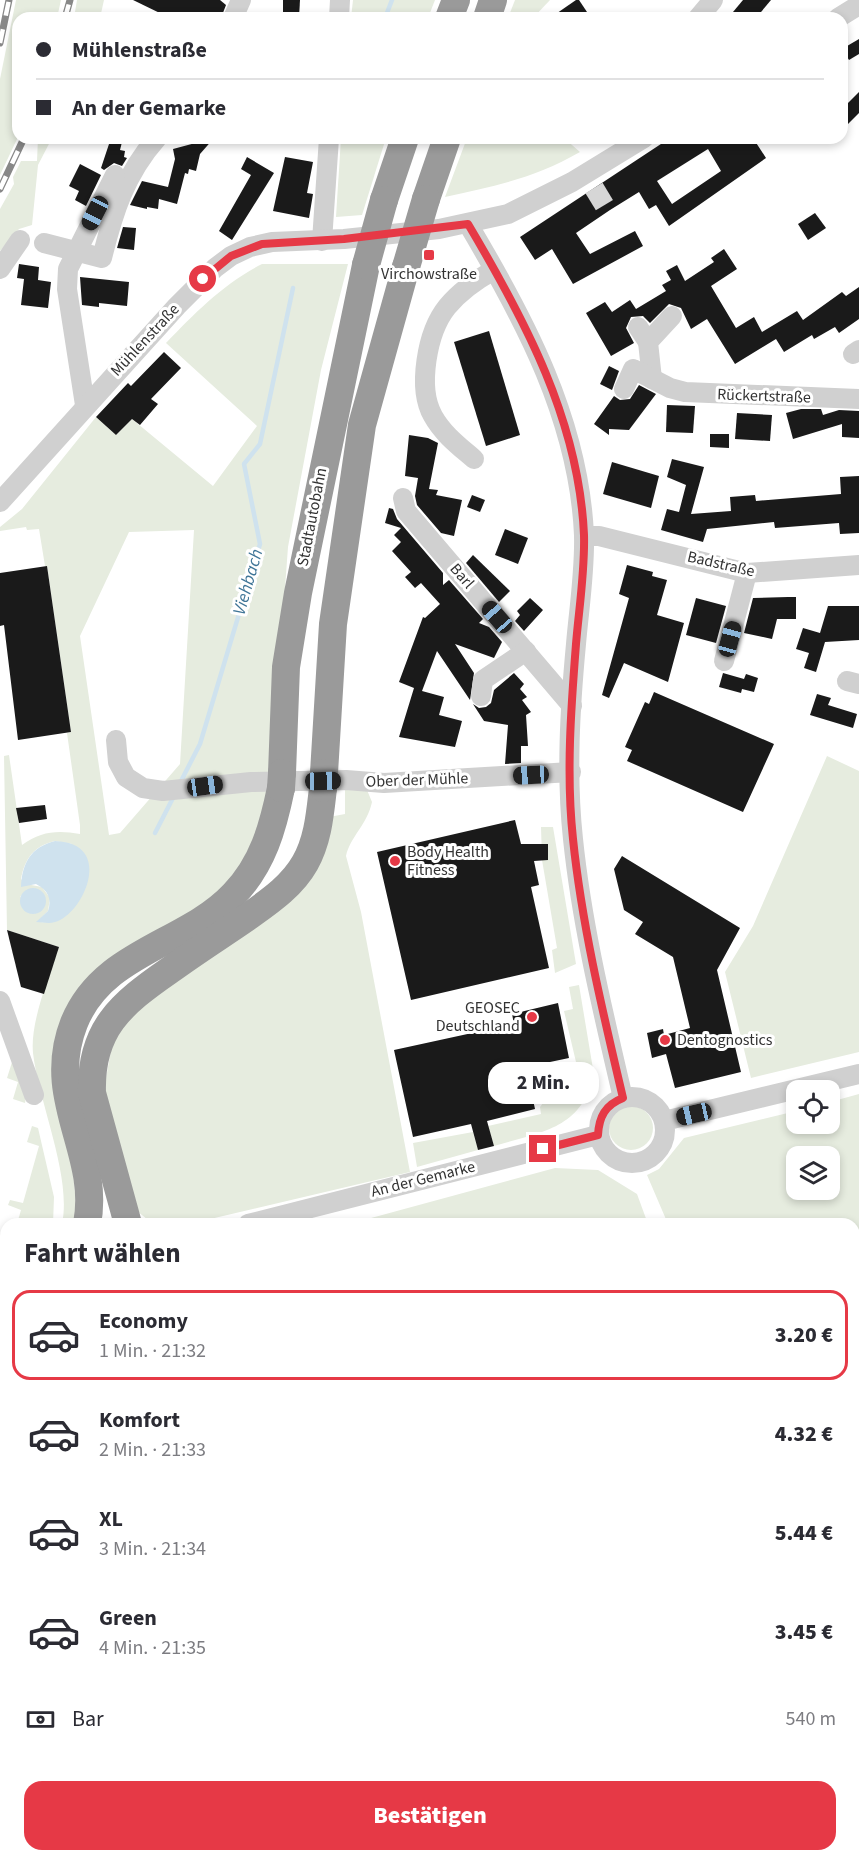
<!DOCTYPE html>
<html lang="de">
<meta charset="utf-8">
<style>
:root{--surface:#fff;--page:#f2f2f3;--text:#2b2b33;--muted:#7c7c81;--line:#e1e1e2;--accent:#e63946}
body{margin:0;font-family:"Source Sans 3",sans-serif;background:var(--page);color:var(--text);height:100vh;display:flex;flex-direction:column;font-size:22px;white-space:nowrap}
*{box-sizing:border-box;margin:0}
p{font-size:20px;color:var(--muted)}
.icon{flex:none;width:33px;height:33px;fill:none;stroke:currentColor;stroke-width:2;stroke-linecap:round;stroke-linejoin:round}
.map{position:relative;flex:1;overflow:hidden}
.side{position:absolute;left:0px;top:1218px;width:860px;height:644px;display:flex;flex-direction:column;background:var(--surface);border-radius:18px 18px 0 0;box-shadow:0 3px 9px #0003}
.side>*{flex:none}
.top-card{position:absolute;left:12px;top:12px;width:836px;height:132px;border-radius:18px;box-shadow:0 3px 9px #0003;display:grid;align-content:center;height:132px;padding:0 24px;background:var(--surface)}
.fabs{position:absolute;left:786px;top:1080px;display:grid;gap:12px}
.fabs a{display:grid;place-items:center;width:54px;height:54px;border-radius:12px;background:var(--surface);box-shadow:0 3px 9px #0003;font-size:30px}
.end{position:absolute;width:27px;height:27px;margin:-14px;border:8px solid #e63946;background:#fff;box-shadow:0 0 0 3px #fff}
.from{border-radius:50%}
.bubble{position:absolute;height:42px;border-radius:18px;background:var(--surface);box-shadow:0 3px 9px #0003;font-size:20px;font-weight:800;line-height:42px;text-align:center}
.car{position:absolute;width:18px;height:36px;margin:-18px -9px;border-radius:8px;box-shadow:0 0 4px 2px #0007;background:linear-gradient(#222 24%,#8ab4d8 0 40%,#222 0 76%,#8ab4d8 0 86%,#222 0)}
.top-card b{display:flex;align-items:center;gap:21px;height:57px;font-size:22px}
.top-card b+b{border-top:2px solid var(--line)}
.top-card i{width:15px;height:15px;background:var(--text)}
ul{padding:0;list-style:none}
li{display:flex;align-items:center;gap:18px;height:90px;margin:0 12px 9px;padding:0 12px;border:3px solid transparent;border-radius:18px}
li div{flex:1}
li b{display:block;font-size:22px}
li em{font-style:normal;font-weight:800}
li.selected{border-color:var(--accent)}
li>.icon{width:54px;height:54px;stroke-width:1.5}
h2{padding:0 24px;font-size:27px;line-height:72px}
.pay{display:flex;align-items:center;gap:15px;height:66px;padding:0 24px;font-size:22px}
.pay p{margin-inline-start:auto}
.cta{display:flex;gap:12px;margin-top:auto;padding:12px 24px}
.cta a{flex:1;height:69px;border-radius:18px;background:var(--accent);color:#fff;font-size:24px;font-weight:800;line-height:69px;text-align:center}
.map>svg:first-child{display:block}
</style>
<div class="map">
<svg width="859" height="1861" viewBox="0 0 859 1861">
<rect width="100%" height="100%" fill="#fff"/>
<!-- green -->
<g fill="#e6ecdf" fill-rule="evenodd">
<path d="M16 0H61L57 18H18V137L0 175V79Z"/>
<path d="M77 0H104L100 18H74Z"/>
<path d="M353 0H435L428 18H351Z"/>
<path d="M515 0H550L533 18H508Z"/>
<path d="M38 138H52L38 165 32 225 19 229 0 251V209L14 184 13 177 21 161H37Z"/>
<path d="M341 138H386L362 215 336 217Z"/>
<path d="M467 138H564L580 152C535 178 495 186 445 197Z"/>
<path d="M262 264H348L321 370 288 547 269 808 230 886 77 998 71 1152 78 1224H62C72 1176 39 1104 33 1053 30 1022 49 977 59 947L7 930 4 756 9 755 22 845C41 831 58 830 80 834V825L67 733 71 732 47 566H45L39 529 27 530 26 527 0 531V527L22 509 96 417 116 435 132 419 213 486 257 426 166 343C196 312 223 284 262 264ZM194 530 180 764 120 833 109 835 80 636 129 532ZM55 841 72 844 75 905C63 919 56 923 37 922L48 911 50 898 42 887 26 884 21 879C25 858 34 846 55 841ZM30 889 42 892 45 904 20 897Z"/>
<path d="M827 756 859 771V1052L751 1078 725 972 753 926Z"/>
<path d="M345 789 367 790 372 802C367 825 350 837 346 856L361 912 410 1172 189 1224H153L137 1211 101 1107 115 1027 289 896 329 817 345 814Z"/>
<path d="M541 827H553L576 964 555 973 552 950 557 948 542 860Z"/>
<path d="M579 985 594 1075C581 1130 540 1132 494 1146L488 1126 541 1114 540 1107 546 1099 562 1095 559 1076 567 1065 576 1062 564 1011 573 1009 569 987Z"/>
<path d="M13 1059 27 1092 25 1103 13 1099 18 1082 7 1078Z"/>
<path d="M859 1094V1356L854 1362V1224H668L647 1175 659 1169 684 1138 796 1111V1124H830V1102ZM796 1156H830V1190H796Z"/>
<circle cx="631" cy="1128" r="22"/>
<path d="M32 1126 38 1128 54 1197 53 1224H17L21 1210 8 1205 10 1200 23 1203 39 1146 27 1142Z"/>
<path d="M473 1132 478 1150 417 1167 413 1143Z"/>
<path d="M555 1168 598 1170 637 1194 648 1224H349Z"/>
<path d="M6 1340V1453L0 1464V1343Z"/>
<path d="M0 1519 6 1524V1562L0 1557Z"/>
<path d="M333 1856H364L370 1861H339Z"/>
<path d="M408 1856H469L474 1861H415Z"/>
<path d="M496 1856H597L605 1861H493Z"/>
<path d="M623 1856H673L677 1861H617Z"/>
</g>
<!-- water -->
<g fill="#cfe2ee">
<path d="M55 841C116 843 83 915 55 922 49 924 42 922 36 922L48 911C52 899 48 890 36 884L21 887C22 863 31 847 55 841Z"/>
<circle cx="33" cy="901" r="13"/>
</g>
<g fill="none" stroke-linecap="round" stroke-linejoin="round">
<!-- stream -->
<g stroke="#cfe2ee" stroke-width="4.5">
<path d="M385 18 392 0"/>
<path d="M180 783 200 744 260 544 244 464 260 444 293 288"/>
<path d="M155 833 174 796"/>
</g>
</g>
<!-- building -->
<g fill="#1a1a1a" fill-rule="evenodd">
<path d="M133 0H220L226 5 221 18H170Z"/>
<path d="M283 0H300L299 18H283Z"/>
<path d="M576 0H579L591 18H550Z"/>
<path d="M743 0H771L756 18H728Z"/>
<path d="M859 39V54L849 60 842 49Z"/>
<path d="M859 92V113L842 130V109Z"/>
<path d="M111 138H123L120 150 125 151 124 157 127 158 122 166 114 163 104 170 101 168Z"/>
<path d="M214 138 200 154 196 171 189 169 188 174 185 173 177 204 159 199 158 209 147 207V209L130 205 142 181 168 187 175 159 173 149Z"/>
<path d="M670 138H753L766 158 669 226 656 205 649 209 639 192 610 210 576 233 590 254 635 231 643 246 573 284 552 249 535 260 520 237ZM708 149 721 171 672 204 657 181Z"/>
<path d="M247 157 274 173 232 240 219 231 251 175 241 169Z"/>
<path d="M285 157 313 162 307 193 313 194 309 218 273 211Z"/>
<path d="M80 164 101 175 86 206 75 200 79 191 69 186Z"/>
<path d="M815 213 826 228 808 240 798 224Z"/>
<path d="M123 227 136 228 134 250 117 248Z"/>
<path d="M724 249 737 269 711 286 736 328 754 317 762 332 797 311 803 320 842 292 846 296 859 287V319L839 333 835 327 814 339 812 335 784 352 776 339 735 364 707 319 691 329 681 308 669 304 650 323 643 316 631 317 626 328 634 343 611 356 586 313 605 302 612 312 630 300 636 309 666 291 662 285 671 280 666 271 677 265 685 281 714 262 711 258Z"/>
<path d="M19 264 39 267 38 280 51 282 48 308 21 305 24 279 17 278Z"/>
<path d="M80 277 129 282 127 306 99 303V307L82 305Z"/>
<path d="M489 331 520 435 486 446 454 342Z"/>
<path d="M164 352 181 368 151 399 158 404 140 425 132 419 116 435 96 417 128 383 131 386Z"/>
<path d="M609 366 619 371 612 390 600 384Z"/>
<path d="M639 385 656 394 629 430 609 429V435L594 424 614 396 620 400 630 399Z"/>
<path d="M667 405 695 406 693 433 666 432Z"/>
<path d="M801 409H821L823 415 839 410 859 411V438L842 437V424L793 439 786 413Z"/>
<path d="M737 413 772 415 770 441 735 439Z"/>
<path d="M710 434H729V448L710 447Z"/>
<path d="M409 435 428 438 438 443 429 489 438 490 436 495 462 500 454 536 441 533 417 505 415 496 418 478 405 476Z"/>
<path d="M672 459 704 467 691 514 731 511 730 497 755 495 756 501 841 494 840 477 859 476V533L840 534 839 523 775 528 774 522 707 529 703 542 661 530 667 509 679 512 686 485 667 477Z"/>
<path d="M612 462 659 476 651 508 603 494Z"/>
<path d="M472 495 485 500 480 512 467 507Z"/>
<path d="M389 508 393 509 397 519 443 573V585L449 580 483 619 479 623 489 627 502 642 494 658 455 644 474 673 470 700 437 651 422 691 444 697 439 715 462 721 455 747 399 737 414 688 399 682 423 617 425 618 440 604 421 583 415 588 405 577 411 572 392 551 401 542 394 535 401 528 385 523Z"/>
<path d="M505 529 528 538 518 564 495 555Z"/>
<path d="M473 555 510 591 499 602 466 563Z"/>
<path d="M627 565 653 572 652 576 667 580 657 615 684 623 668 682 624 663 609 698 602 695 629 598 619 594Z"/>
<path d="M47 566 71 732 18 740 4 625 0 626V573Z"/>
<path d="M788 597H796V619H777L772 639 744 633 753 598Z"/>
<path d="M530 598 543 610 524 631 515 621 520 615 517 611Z"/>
<path d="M696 598 726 606 716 643 686 635Z"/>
<path d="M828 606H859V640L825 642 816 672 804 668 809 653 796 649 803 628 820 633Z"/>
<path d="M514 673 524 684 520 689 527 697 522 700 531 712 526 715 528 746H521V763L505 764 508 725 484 721 473 704 479 708 486 707 491 703 494 690Z"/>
<path d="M723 673 744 679 746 674 758 678 754 692 742 689 741 693 719 687Z"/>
<path d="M654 692 774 744 743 812 627 761 632 750 625 747 645 702 649 704Z"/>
<path d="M817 694 831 698 828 705 857 714 853 728 810 715Z"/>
<path d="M45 805 47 819 19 823 16 808Z"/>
<path d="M515 820 521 844H548V860L534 861 539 885 531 887 549 968 411 1000 377 852Z"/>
<path d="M622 856 740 928 717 970 741 1072 675 1088 666 1054 652 1058 647 1033 663 1029 664 1035 690 1028 673 957 635 934 643 922 624 910 614 869Z"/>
<path d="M7 930 59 947 44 994 21 987Z"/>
<path d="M558 1003 569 1058 550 1062 556 1090 532 1095 535 1109 487 1121 494 1146 478 1150 471 1124 413 1137 394 1050 514 1024 512 1014Z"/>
</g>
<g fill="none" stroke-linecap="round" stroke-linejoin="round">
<!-- minor-tunnel -->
<path stroke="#d6d6d6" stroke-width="20" stroke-dasharray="20 10" stroke-linecap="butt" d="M594 188 608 211"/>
<!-- minor -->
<g stroke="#d0d0d0" stroke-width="20">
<path d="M233 18 241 0"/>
<path d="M339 18 340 0"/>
<path d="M698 18 713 0"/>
<path d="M838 18 859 5"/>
<path d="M468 224C525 320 579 421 584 535 585 571 579 609 576 644 570 708 566 775 573 839 582 926 603 1012 623 1098"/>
<path d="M322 241 329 138"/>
<path d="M44 243 102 258C113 213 125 174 157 138"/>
<path d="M0 269 20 240"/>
<path d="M638 327 648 342"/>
<path d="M853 354 859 350"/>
<path d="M652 379 648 342 672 316"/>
<path d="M624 389 633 369 670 388 685 392 859 399"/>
<path d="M85 405 67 289 68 269 115 175"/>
<path d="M474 459C459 446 443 434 433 416 417 388 427 332 447 307 460 291 476 280 494 270"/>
<path d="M403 498 406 511 572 706"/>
<path d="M0 502 177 306 215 268 231 256 250 247 272 242 344 239 439 229 508 214 572 182 644 138"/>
<path d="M584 536H599L747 573 859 565"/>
<path d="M724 661 747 573"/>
<path d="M847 681 859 684"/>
<path d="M481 696 483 680 526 651"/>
<path d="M116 740 118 762 126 777 143 788 163 791 251 782 346 780 384 783 571 772"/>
<path d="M0 1001 34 1095"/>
<circle cx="632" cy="1130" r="33"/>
<path d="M664 1121 859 1074"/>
<path d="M248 1224 598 1135"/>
<path d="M854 1379 859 1372"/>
<path d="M854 1413 859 1418"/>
<path d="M0 1477 6 1470"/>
<path d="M854 1637 859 1631"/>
<path d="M0 1812 6 1817"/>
<path d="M52 1856 59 1861"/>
<path d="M483 1856 485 1861"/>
<path d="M789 1856 792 1861"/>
</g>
<!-- major -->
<path stroke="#ababab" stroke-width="24" d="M0 1334 6 1331"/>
<!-- highway -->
<g stroke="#9a9a9a" stroke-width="28">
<path d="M449 18 456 0"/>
<path d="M487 18 493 0"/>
<path d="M426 199 447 138"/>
<path d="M384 200 405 138"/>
<path d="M282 773 286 667 298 593 366 265"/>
<path d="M324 773 333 624 362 425 406 267"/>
<path d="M87 1224C101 1153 44 1099 74 1023 103 951 186 945 234 894 263 864 273 827 281 788"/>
<path d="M128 1224 92 1093C90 1029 121 1004 170 970 196 951 223 934 249 916 270 901 292 886 305 863 318 840 320 814 323 788"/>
<path d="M0 1305 6 1301"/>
</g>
<defs>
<g id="rail">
<path d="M65 18 70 0"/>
<path d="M0 43 9 0"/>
<path d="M0 189 24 138"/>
</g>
</defs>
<!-- rail casing -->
<use href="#rail" stroke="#888" stroke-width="7"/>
<!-- rail -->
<use href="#rail" stroke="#fff" stroke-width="4.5" stroke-dasharray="14" stroke-linecap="butt"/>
<!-- highway-bridge -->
<g stroke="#9a9a9a" stroke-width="28">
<path d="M366 265 384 200"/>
<path d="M406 267 426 199"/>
<path d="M281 788 282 773"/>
<path d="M323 788 324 773"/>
</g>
</g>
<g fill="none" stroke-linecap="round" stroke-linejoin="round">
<!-- route -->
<path stroke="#e63946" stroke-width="8" d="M203 279 231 256 262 244 344 239 468 224C525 320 579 421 584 535 585 571 579 608 576 644 571 708 566 775 573 839 582 926 603 1013 623 1098 605 1105 599 1117 598 1135L543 1149"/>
</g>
<!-- markers -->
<g fill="#e63946" stroke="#fff" stroke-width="2">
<rect x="423" y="249" width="12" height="12" rx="3"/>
<circle cx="395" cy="861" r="6"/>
<circle cx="532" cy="1017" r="6"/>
<circle cx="665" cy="1040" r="6"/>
</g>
<g text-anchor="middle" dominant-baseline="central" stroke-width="6" stroke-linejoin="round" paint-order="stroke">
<!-- poi labels -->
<g font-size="16" fill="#333" stroke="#fff" text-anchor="start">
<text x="429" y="274" text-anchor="middle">Virchowstraße</text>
<text x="407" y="852">Body Health<tspan x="407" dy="18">Fitness</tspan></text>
<text x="520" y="1008" text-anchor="end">GEOSEC<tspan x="520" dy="18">Deutschland</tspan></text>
<text x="677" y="1040">Dentognostics</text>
</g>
<!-- street labels -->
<g font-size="16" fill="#333" stroke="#fff">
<text transform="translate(145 340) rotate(-47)">Mühlenstraße</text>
<text transform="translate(764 396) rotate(2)">Rückertstraße</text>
<text transform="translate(312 517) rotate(-79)">Stadtautobahn</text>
<text transform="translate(721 564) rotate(13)">Badstraße</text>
<text transform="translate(462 576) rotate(49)">Barl</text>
<text transform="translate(417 780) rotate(-2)">Ober der Mühle</text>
<text transform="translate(423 1179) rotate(-14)">An der Gemarke</text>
</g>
<!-- water labels -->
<g font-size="18" font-style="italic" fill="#3f7597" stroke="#fff">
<text transform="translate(248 582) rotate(-74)">Viehbach</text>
</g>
</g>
</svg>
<div class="fabs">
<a><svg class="icon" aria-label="locate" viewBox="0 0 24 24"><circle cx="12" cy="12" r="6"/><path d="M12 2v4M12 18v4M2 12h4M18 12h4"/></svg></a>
<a><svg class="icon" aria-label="layers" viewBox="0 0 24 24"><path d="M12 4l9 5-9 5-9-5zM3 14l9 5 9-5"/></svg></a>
</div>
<i class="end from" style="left:203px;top:279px"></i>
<i class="end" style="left:543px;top:1149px"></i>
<div class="bubble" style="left:488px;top:1062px;width:111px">2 Min.</div>
<i class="car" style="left:95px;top:213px;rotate:207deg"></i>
<i class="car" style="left:497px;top:617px;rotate:319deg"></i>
<i class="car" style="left:730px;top:639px;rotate:15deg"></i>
<i class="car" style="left:531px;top:775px;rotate:267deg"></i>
<i class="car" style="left:323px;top:781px;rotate:89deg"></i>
<i class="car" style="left:205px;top:786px;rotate:82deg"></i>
<i class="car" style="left:694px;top:1114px;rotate:257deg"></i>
<div class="top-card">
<b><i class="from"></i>Mühlenstraße</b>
<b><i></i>An der Gemarke</b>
</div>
<section class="side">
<h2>Fahrt wählen</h2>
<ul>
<li class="selected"><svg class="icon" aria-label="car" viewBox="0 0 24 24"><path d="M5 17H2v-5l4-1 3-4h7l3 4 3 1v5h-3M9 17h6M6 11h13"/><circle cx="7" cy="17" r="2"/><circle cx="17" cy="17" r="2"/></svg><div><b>Economy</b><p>1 Min. · 21:32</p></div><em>3.20 €</em></li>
<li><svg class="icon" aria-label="car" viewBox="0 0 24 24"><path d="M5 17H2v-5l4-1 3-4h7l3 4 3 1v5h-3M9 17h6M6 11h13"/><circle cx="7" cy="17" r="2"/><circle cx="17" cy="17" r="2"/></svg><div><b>Komfort</b><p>2 Min. · 21:33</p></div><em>4.32 €</em></li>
<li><svg class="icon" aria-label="car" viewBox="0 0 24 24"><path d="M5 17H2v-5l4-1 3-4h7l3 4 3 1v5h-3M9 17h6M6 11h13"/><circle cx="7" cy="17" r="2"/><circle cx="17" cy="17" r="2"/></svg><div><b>XL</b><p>3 Min. · 21:34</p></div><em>5.44 €</em></li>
<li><svg class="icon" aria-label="car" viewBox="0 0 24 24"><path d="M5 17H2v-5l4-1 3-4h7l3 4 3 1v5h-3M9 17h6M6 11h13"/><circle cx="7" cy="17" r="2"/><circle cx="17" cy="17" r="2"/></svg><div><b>Green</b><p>4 Min. · 21:35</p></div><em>3.45 €</em></li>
</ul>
<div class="pay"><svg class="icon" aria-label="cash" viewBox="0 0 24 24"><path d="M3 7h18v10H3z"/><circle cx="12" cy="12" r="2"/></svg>Bar<p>540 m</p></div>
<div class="cta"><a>Bestätigen</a></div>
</section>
</div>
